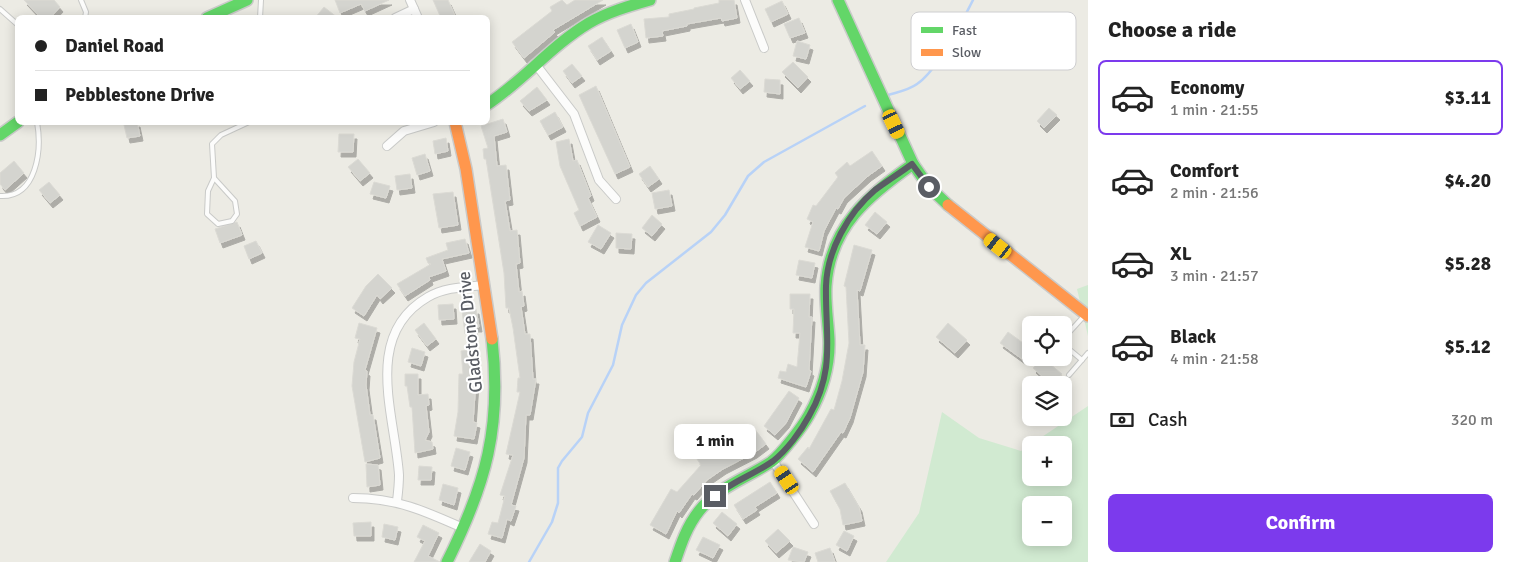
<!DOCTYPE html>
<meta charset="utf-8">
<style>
:root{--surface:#fff;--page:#f6f6f6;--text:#222;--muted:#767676;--line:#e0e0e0;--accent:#7c3aed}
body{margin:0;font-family:Signika,sans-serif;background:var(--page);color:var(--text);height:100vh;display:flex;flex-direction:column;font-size:19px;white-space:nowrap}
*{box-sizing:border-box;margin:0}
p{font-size:16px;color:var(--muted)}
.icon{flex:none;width:28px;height:28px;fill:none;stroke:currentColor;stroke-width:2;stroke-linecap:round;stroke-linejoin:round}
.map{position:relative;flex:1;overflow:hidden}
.details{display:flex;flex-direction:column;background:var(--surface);width:425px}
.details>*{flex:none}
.banner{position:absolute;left:15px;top:15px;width:475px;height:110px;border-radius:8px;box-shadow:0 2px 12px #0003;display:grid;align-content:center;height:110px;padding:0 20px;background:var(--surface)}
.fabs{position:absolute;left:1022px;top:316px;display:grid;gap:10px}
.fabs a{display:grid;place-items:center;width:50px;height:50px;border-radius:8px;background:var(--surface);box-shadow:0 2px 12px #0003;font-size:25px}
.end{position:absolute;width:22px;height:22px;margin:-11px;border:6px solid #5a5d64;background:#fff;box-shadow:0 0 0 2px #fff}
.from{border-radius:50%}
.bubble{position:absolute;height:35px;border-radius:8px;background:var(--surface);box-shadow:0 2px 12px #0003;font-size:16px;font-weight:700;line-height:35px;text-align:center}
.car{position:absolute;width:15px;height:30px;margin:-15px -8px;border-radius:6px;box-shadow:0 0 4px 1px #0007;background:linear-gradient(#f5c518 24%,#345 0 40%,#f5c518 0 76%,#345 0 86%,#f5c518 0)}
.banner b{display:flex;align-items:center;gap:18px;height:48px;font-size:19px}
.banner b+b{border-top:1px solid var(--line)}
.banner i{width:12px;height:12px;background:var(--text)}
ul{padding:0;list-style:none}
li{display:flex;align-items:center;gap:15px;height:75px;margin:0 10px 8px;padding:0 10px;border:2px solid transparent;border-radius:8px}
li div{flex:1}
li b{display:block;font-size:19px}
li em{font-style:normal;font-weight:700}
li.current{border-color:var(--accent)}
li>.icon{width:45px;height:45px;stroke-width:1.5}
h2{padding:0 20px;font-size:22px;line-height:60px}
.pay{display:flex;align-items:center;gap:12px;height:55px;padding:0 20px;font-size:19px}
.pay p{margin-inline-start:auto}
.primary-button{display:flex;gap:10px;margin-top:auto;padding:10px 20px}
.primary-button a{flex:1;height:58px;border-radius:8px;background:var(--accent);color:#fff;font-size:20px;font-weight:700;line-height:58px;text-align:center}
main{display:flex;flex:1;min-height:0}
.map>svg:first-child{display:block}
</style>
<main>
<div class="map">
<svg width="1088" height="562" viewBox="0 0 1088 562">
<defs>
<filter id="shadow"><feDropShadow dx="3" dy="5" stdDeviation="0" flood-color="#0004"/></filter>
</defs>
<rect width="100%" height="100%" fill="#ecebe4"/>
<!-- green -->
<g fill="#d1ead1" fill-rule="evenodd">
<path d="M1088 285V336L1077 289Z"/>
<path d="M1088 406V562H886L919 513 942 412 979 438 1021 451ZM1031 445H1064V478H1031ZM1031 505H1064V538H1031Z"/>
</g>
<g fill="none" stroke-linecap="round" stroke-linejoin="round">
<!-- stream -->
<g stroke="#b8d2f7" stroke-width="2.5">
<path d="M888 95C898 92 909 90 917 84 937 71 962 22 973 0"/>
<path d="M529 562 552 522 558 503V468L562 461 582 437 588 413 613 365 622 325 636 295 646 283 711 232 725 215 748 176 764 162 865 106"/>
</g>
</g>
<!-- building -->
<g fill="#d4d4cf" stroke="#dbdad4" filter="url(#shadow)">
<path d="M24 0H54L60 7 50 18H41Z"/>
<path d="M335 0H389L365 11 361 4 340 13Z"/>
<path d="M433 0H448L456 18H441Z"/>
<path d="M562 0 567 5 575 0H603L553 30 555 32 524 58 512 42 552 11 550 7Z"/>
<path d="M719 0H734L737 18 722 21 721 18 687 24V26L662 31 663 36 646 38 644 19 669 17V14L694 9V8L719 3Z"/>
<path d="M782 1 788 14 771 22 765 9Z"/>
<path d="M324 7 338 18H315Z"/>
<path d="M799 18 805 33 790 38 784 24Z"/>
<path d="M631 24 638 42 625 48 617 30Z"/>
<path d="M602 37 611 51 597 60 588 46Z"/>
<path d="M797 41 810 45 806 59 793 56Z"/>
<path d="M793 62 808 77 798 88 782 72Z"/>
<path d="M572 64 582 76 572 83 563 71Z"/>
<path d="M740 70 750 81 740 89 731 78Z"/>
<path d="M765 79 780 80V94L764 92Z"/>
<path d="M596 86 630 167 615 174 579 95Z"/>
<path d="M537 87 547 100 529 111 520 101Z"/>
<path d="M1049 108 1057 115 1044 128 1037 121Z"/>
<path d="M555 112 563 127 548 135 540 121Z"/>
<path d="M503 119 507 132 494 136 497 166 506 165 510 200 505 201 510 231 517 230 520 263 516 264 519 292 522 291 524 306 521 307 525 334H530L533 379H536L530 415H526L524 458 511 505 516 506 511 521 507 519 502 538 488 534 492 522 498 523 505 496 500 495 513 455 506 454 520 392H517L518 378H520L513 328 509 308H506L504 273 486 159H484L483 149 488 148 481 126Z"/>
<path d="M137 122 140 136 127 138 124 125Z"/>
<path d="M339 134H354L353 152H338Z"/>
<path d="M446 138 448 151 435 154 433 141Z"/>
<path d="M569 139 573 161 577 160 591 196 588 198 597 217 580 226 574 213 579 210 560 166 556 142Z"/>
<path d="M872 151 882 166 868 176 844 198 838 209 836 208 824 231 819 251 805 247 813 222 807 219 813 205 816 206 838 177 835 173 847 162 850 166Z"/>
<path d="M425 154 430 171 417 175 412 158Z"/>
<path d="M358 159 370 173 360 181 348 167Z"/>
<path d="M14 161 24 173 5 190 0 184V173Z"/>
<path d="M650 166 659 179 648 187 639 174Z"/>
<path d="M410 174 412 188 397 190 395 176Z"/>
<path d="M49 182 60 195 50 203 39 190Z"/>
<path d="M374 182 390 186 386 198 370 194Z"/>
<path d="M669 190 672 206 655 209 652 193Z"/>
<path d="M453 192 458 225 439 228 433 194Z"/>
<path d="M875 212 887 222 877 234 865 225Z"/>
<path d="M652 215 662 224 652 236 642 228Z"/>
<path d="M237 222 242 235 220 243 215 229Z"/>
<path d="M598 225 611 233 601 249 588 242Z"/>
<path d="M616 233 632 234 631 249 616 248Z"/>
<path d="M465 239 469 253 442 259 446 271 429 277 430 280 405 296 397 284 431 264 428 263 426 258 448 250 446 243Z"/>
<path d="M256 241 262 253 249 259 244 246Z"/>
<path d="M854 245 872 250 860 291 857 290 860 345H865L863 372 850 418 843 433 841 432 813 472 798 459 808 447 809 449 831 409 834 410 842 381 849 343 846 287 844 286Z"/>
<path d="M799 260 815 263 812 278 796 275Z"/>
<path d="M378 274 392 288 380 299 377 295 364 316 352 308 366 286Z"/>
<path d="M790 294H810L809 317H812L809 370 811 371 806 387 778 378 780 371 786 372 788 364 797 367 800 333H793L794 309H790Z"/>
<path d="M453 304 454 319 439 320 438 305Z"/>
<path d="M476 309 479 327H474V333L465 334 462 311Z"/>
<path d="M359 323 377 328 365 370 367 371 366 385 370 415H373L380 458 365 462 352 386 354 362 360 339 355 338Z"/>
<path d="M424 323 436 339 427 346 415 330Z"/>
<path d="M948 323 967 340 955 353 936 337Z"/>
<path d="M1008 332 1030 348 1022 359 1000 343Z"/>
<path d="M412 348 425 352 421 366 408 362Z"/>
<path d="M475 349 477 366 473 422 477 423 474 439 454 436 458 412 459 374H463L461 351Z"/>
<path d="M1043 358 1062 374 1052 385 1033 368Z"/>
<path d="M405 374H418V395L428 394 429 405 426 406 429 432 425 440 432 442 433 449 415 453 412 407H410L407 386H405Z"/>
<path d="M789 391 799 398 786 423 775 435 764 426Z"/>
<path d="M754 428 766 444 754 453 723 469 707 480 694 495 692 494 679 513 677 511 666 534 650 525 671 489 677 492 701 465 697 459 711 450 713 454Z"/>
<path d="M456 448 470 452 465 470 451 466Z"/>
<path d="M366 464 378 465 380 485 367 487Z"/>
<path d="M419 466 432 467 431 480H418Z"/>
<path d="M770 482 777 493 755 507 757 510 743 519 734 505Z"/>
<path d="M845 483 859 507 862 521 843 525 840 509 830 491Z"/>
<path d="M443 484 458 488 454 505 439 500Z"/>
<path d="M722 512 737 524 728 536 713 523Z"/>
<path d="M371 522V536H354L353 523Z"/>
<path d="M384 524 398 527 395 540 382 537Z"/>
<path d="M423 525 439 533 428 556 440 562H414L425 541 417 537Z"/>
<path d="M778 529 790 541 776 553 765 541Z"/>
<path d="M844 531 854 536 847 551 836 545Z"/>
<path d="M703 537 720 545 713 558 696 550Z"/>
<path d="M480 544 491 551 485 562H469Z"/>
<path d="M793 547 808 552 804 562 788 560Z"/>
<path d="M830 548 835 562H818L815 553Z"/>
</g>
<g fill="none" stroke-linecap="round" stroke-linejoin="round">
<defs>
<g id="lane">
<path d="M81 0 86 12 85 18"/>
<path d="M0 9 18 25"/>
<path d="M260 18 261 0"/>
<path d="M214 178 235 201 237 214 232 221 218 224 207 214 208 191 214 178 212 144 221 135 249 122"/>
<path d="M0 196C37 198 42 150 37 122"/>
<path d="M1064 338 1084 316"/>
<path d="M1064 345 1082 360"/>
<path d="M1069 375 1088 353"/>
</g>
<g id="street">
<path d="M410 0 418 18"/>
<path d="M745 0 764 48"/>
<path d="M395 18 414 9"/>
<path d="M537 66 574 114 599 180 616 199"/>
<path d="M387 146 404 131 434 122"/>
<path d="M773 461 814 524"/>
<path d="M353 498C396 498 425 511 463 528"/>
<path d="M397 501C398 493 399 484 399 475 395 415 362 335 428 297 445 287 465 287 484 285"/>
</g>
<g id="fast">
<path d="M838 0 913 164 929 187 948 205"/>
<path d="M207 18 247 0"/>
<path d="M488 104C524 80 552 45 589 23 608 12 629 6 650 0"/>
<path d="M0 135 18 122"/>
<path d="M447 562C486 484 502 427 492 339"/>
<path d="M675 562C681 544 687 526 699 511 718 487 747 478 771 462 781 455 803 426 809 415 822 392 830 365 829 339 828 321 825 303 826 286 830 226 869 195 913 164"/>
</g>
<g id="slow">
<path d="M455 122 466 169 492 339"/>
<path d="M948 205 1088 316"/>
</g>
</defs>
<!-- lane casing -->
<use href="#lane" stroke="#c9cac8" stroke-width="6"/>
<!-- street casing -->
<use href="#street" stroke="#c9cac8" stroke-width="10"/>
<!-- fast casing -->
<use href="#fast" stroke="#cacac9" stroke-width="14"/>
<!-- slow casing -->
<use href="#slow" stroke="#cacac9" stroke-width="14"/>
<!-- lane -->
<use href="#lane" stroke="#fcfcfb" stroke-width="4"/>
<!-- street -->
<use href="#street" stroke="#fcfcfb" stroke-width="8"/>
<!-- fast -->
<use href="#fast" stroke="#63d668" stroke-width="11"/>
<!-- slow -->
<use href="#slow" stroke="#ff974d" stroke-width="11"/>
</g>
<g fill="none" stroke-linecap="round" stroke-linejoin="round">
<!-- route -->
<path stroke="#5a5d64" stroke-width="6" d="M715 496C733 481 755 474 773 461 787 450 801 431 809 416 836 369 825 336 826 286 827 251 848 213 875 190 887 181 900 173 912 164L929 187"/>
</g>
<g text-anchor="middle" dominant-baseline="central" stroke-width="4" stroke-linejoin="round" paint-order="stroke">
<!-- street labels -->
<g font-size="18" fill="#5a5d64" stroke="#fff">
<text transform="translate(470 332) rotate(-96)">Gladstone Drive</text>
</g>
</g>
<!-- legend -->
<rect x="911" y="12" width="165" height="58" rx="8" fill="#fff" stroke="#ceced0" stroke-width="1"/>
<rect x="921" y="27" width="22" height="6" fill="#63d668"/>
<rect x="921" y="49" width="22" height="7" fill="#ff974d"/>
<g font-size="14" fill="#5a5d64">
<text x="952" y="35">Fast</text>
<text x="952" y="57">Slow</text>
</g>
</svg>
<div class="fabs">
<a><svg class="icon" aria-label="locate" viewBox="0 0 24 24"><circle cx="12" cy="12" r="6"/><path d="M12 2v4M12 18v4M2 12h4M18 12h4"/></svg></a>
<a><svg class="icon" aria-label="layers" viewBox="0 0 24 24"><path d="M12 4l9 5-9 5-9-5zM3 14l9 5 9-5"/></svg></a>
<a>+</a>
<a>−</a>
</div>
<i class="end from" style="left:929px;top:187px"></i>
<i class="end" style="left:715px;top:496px"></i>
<div class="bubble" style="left:674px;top:424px;width:82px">1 min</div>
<i class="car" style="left:894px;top:124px;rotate:155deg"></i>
<i class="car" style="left:998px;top:246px;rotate:308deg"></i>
<i class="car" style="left:787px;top:480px;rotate:326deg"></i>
<div class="banner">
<b><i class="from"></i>Daniel Road</b>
<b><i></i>Pebblestone Drive</b>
</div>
</div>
<section class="details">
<h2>Choose a ride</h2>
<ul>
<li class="current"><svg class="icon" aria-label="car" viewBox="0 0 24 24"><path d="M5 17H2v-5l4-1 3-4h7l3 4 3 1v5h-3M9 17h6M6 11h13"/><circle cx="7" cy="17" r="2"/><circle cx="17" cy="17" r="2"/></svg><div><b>Economy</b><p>1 min · 21:55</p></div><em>$3.11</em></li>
<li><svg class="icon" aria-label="car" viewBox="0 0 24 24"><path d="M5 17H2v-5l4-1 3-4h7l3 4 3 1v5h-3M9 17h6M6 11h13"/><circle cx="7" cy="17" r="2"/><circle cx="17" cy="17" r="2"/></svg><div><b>Comfort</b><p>2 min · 21:56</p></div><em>$4.20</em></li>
<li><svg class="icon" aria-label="car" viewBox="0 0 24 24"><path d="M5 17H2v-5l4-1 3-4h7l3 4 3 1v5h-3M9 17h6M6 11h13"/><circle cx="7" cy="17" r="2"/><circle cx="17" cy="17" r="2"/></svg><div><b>XL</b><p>3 min · 21:57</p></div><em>$5.28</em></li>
<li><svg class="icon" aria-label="car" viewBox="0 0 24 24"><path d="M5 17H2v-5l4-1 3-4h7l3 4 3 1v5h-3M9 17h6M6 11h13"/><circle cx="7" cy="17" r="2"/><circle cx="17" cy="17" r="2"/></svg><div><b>Black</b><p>4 min · 21:58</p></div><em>$5.12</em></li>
</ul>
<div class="pay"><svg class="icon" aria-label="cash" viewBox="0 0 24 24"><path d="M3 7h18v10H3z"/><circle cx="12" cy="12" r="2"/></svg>Cash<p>320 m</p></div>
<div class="primary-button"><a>Confirm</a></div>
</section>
</main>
